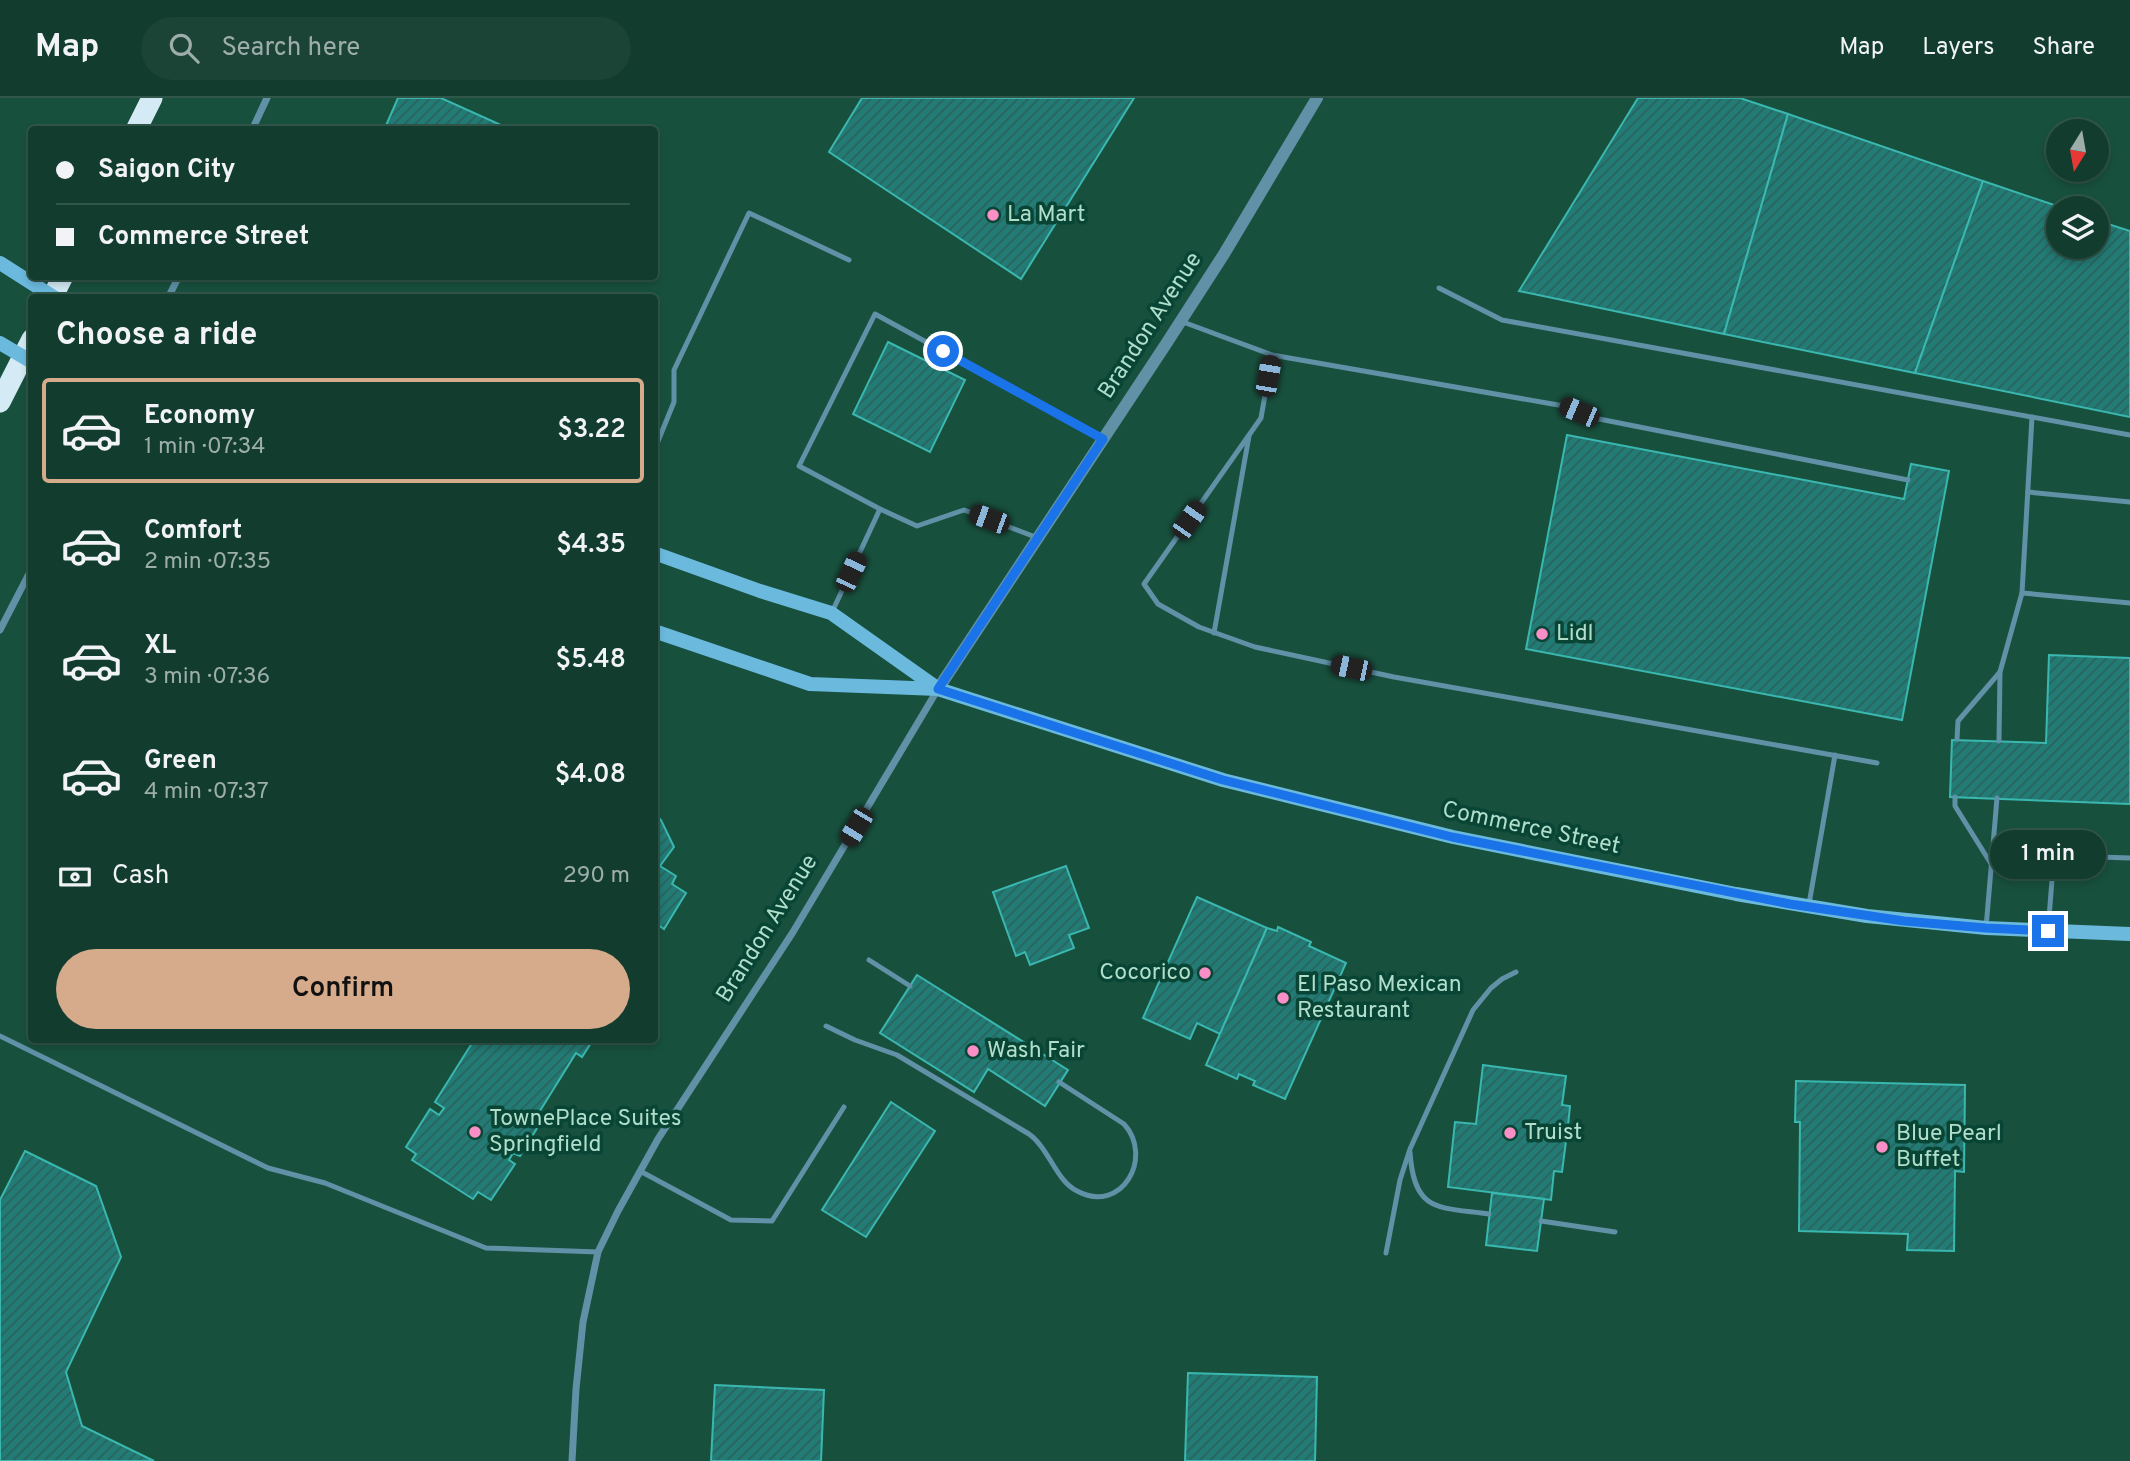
<!DOCTYPE html>
<meta charset="utf-8">
<style>
:root{--surface:#123c2e;--page:#1b4336;--text:#f1f3f6;--muted:#9cadaa;--line:#31564a;--accent:#d6ab8b}
body{margin:0;font-family:Overpass,sans-serif;background:var(--page);color:var(--text);height:100vh;display:flex;flex-direction:column;font-size:26px;white-space:nowrap}
*{box-sizing:border-box;margin:0}
p{font-size:23px;color:var(--muted)}
.icon{flex:none;width:38px;height:38px;fill:none;stroke:currentColor;stroke-width:2;stroke-linecap:round;stroke-linejoin:round}
.map{position:relative;flex:1;overflow:hidden}
.panel{position:absolute;left:28px;top:196px;width:630px;height:749px;display:flex;flex-direction:column;background:var(--surface);border-radius:7px;box-shadow:0 4px 10px #0003,0 0 0 2px var(--line)}
.panel>*{flex:none}
.guide{position:absolute;left:28px;top:28px;width:630px;height:154px;border-radius:7px;box-shadow:0 4px 10px #0003,0 0 0 2px var(--line);display:grid;align-content:center;height:154px;padding:0 28px;background:var(--surface)}
.needle{width:46px;rotate:191deg}
.buttons{position:absolute;left:2046px;top:21px;display:grid;gap:14px}
.buttons a{display:grid;place-items:center;width:63px;height:63px;border-radius:50%;background:var(--surface);box-shadow:0 4px 10px #0003,0 0 0 2px var(--line);font-size:35px}
.end{position:absolute;width:32px;height:32px;margin:-16px;border:9px solid #1a73e8;background:#fff;box-shadow:0 0 0 4px #fff}
.from{border-radius:50%}
.bubble{position:absolute;height:49px;border-radius:24px;background:var(--surface);box-shadow:0 4px 10px #0003,0 0 0 2px var(--line);font-size:23px;font-weight:600;line-height:49px;text-align:center}
.car{position:absolute;width:21px;height:42px;margin:-21px -10px;border-radius:9px;box-shadow:0 0 5px 2px #0007;background:linear-gradient(#222 24%,#8ab4d8 0 40%,#222 0 76%,#8ab4d8 0 86%,#222 0)}
.guide b{display:flex;align-items:center;gap:24px;height:66px;font-size:26px}
.guide b+b{border-top:2px solid var(--line)}
.guide i{width:18px;height:18px;background:var(--text)}
ul{padding:0;list-style:none}
li{display:flex;align-items:center;gap:21px;height:105px;margin:0 14px 10px;padding:0 14px;border:4px solid transparent;border-radius:7px}
li div{flex:1}
li b{display:block;font-size:26px}
li em{font-style:normal;font-weight:600}
li.active{border-color:var(--accent)}
li>.icon{width:63px;height:63px;stroke-width:1.5}
h2{padding:0 28px;font-size:32px;line-height:84px}
.pay{display:flex;align-items:center;gap:18px;height:77px;padding:0 28px;font-size:26px}
.pay p{margin-inline-start:auto}
.cta{display:flex;gap:14px;margin-top:auto;padding:14px 28px}
.cta a{flex:1;height:80px;border-radius:42px;background:var(--accent);color:#111;font-size:28px;font-weight:600;line-height:80px;text-align:center}
header{display:flex;align-items:center;gap:42px;box-sizing:border-box;height:98px;padding:0 35px;background:var(--surface);border-bottom:2px solid var(--line)}
header strong{font-size:33px}
nav{display:flex;gap:38px;margin-inline-start:auto;font-size:24px}
.search{width:490px;height:63px;background:var(--page);display:flex;align-items:center;gap:18px;box-sizing:border-box;padding:0 24px;border-radius:38px;color:var(--muted);font-size:26px}
.map>svg:first-child{display:block}
</style>
<header>
<strong>Map</strong>
<div class="search"><svg class="icon" aria-label="search" viewBox="0 0 24 24"><circle cx="10" cy="10" r="6"/><path d="M15 15l6 6"/></svg>Search here</div>
<nav><a>Map</a><a>Layers</a><a>Share</a></nav>
</header>
<div class="map">
<svg width="2130" height="1363" viewBox="0 0 2130 1363">
<defs>
<pattern id="building-hatch" width="6" height="6" patternUnits="userSpaceOnUse" patternTransform="scale(1.75)"><rect width="6" height="6" fill="#227b75"/><path d="M-1 1l2-2M0 6l6-6M5 7l2-2" fill="none" stroke="#2b625c"/></pattern>
</defs>
<rect width="100%" height="100%" fill="#18503e"/>
<!-- building -->
<g fill="url(#building-hatch)" stroke="#3ab8b0" stroke-width="2">
<path d="M398 0H441L512 32H384Z"/>
<path d="M862 0H1134L1021 181 829 54Z"/>
<path d="M1638 0H1740L1788 16 1724 236 1519 193Z"/>
<path d="M1788 16 1983 83 1915 275 1724 236Z"/>
<path d="M1983 83 2063 110H2058V149H2096V122L2130 133V319L1915 275Z"/>
<path d="M888 244 965 282 930 354 853 316Z"/>
<path d="M1567 337 1904 401 1911 366 1949 373 1902 622 1526 551Z"/>
<path d="M2049 557 2130 560V706L1950 699 1952 642 2046 645Z"/>
<path d="M654 715 661 722 674 749 660 768 676 778 672 786 686 795 664 831 658 827 654 833Z"/>
<path d="M1066 768 1089 830 1069 837 1074 850 1030 867 1025 854 1016 858 993 794Z"/>
<path d="M1197 799 1267 830 1220 936 1197 925 1190 941 1143 920Z"/>
<path d="M1278 829 1311 844 1309 848 1346 865 1285 1001 1253 987 1255 983 1239 976 1237 981 1206 967 1267 830 1277 833Z"/>
<path d="M917 877 1068 972 1045 1008 988 971 974 994 880 935Z"/>
<path d="M474 942H593L582 959 576 955 538 1016 544 1019 520 1058 513 1055 509 1062 515 1066 491 1102 478 1094 473 1101 412 1062 416 1056 406 1049 430 1011 439 1017 444 1010 435 1004Z"/>
<path d="M1483 967 1566 978 1562 1007 1570 1008 1568 1028 1562 1074 1554 1073 1551 1102 1448 1089 1455 1024 1476 1026Z"/>
<path d="M1796 983 1965 987 1964 1074 1955 1073 1954 1153 1907 1152 1908 1136 1799 1133 1800 1024H1795Z"/>
<path d="M891 1004 935 1033 866 1139 822 1112Z"/>
<path d="M25 1053 96 1088 121 1159 66 1274 82 1328 154 1363H0V1102Z"/>
<path d="M1492 1095 1544 1101 1537 1153 1486 1147Z"/>
<path d="M1188 1275 1317 1279 1315 1363H1185Z"/>
<path d="M715 1287 824 1292 821 1363H711Z"/>
</g>
<g fill="none" stroke-linecap="round" stroke-linejoin="round">
<!-- service -->
<g stroke="#6091a7" stroke-width="5">
<path d="M1439 190 1502 222 2130 337"/>
<path d="M1183 224 1272 257"/>
<path d="M2032 319 2022 495 2130 505"/>
<path d="M654 353 674 304V272L749 115 849 162"/>
<path d="M2028 394 2130 404"/>
<path d="M1038 440 964 412 917 428 880 411 799 368 875 216 1102 340"/>
<path d="M833 512 880 411"/>
<path d="M1214 535 1249 338"/>
<path d="M1957 641 1958 623 2000 574"/>
<path d="M1999 643 2000 574 2022 495"/>
<path d="M1877 665 1394 579 1255 549 1199 529 1158 506 1144 486 1261 320 1272 257 1564 308 1594 320 1908 382"/>
<path d="M1955 699V708L1993 769"/>
<path d="M1809 806 1835 657"/>
<path d="M1986 830 1997 700"/>
<path d="M2048 832 2052 782 2068 758 2130 760"/>
<path d="M869 862 910 888"/>
<path d="M826 928 855 942 897 957 1029 1036C1049 1050 1056 1083 1077 1093 1122 1117 1154 1059 1124 1026L1059 984"/>
<path d="M0 938 268 1070 325 1085 486 1150 598 1154"/>
<path d="M1410 1054C1414 1115 1438 1109 1489 1116"/>
<path d="M640 1073 731 1122 772 1123 844 1009"/>
<path d="M1541 1123 1615 1134"/>
<path d="M1386 1155 1400 1082 1410 1051 1473 912 1491 890 1502 881 1516 874"/>
</g>
<!-- minor -->
<g stroke="#6091a7" stroke-width="7">
<path d="M252 32 267 0"/>
<path d="M168 200 179 178"/>
<path d="M0 532 32 470"/>
<path d="M572 1363 576 1291 583 1224 598 1154 618 1113 658 1041 793 834 938 591"/>
</g>
<!-- tertiary -->
<path stroke="#6091a7" stroke-width="12" d="M938 591 1166 246 1224 156 1317 0"/>
<!-- secondary -->
<g stroke="#6bbade" stroke-width="14">
<path d="M654 455 760 493 831 515 937 590"/>
<path d="M654 533 810 586 938 591 1223 682 1453 739 1736 796 1867 818 1986 830 2130 836"/>
</g>
<!-- motorway -->
<g stroke="#d4eaf5" stroke-width="21">
<path d="M136 32 152 0"/>
<path d="M52 200 63 178"/>
<path d="M0 304 32 241"/>
</g>
<!-- secondary-bridge -->
<g stroke="#6bbade" stroke-width="14">
<path d="M0 165 55 200"/>
<path d="M0 245 32 264"/>
</g>
</g>
<g fill="none" stroke-linecap="round" stroke-linejoin="round">
<!-- route -->
<path stroke="#1a73e8" stroke-width="9" d="M943 253 1103 341 938 591 1223 682 1452 739 1790 806 1904 823 1986 830 2048 833"/>
</g>
<!-- markers -->
<g fill="#fa8fc7" stroke="#094534" stroke-width="2.5">
<circle cx="993" cy="117" r="7"/>
<circle cx="1542" cy="536" r="7"/>
<circle cx="1205" cy="875" r="7"/>
<circle cx="1283" cy="900" r="7"/>
<circle cx="973" cy="953" r="7"/>
<circle cx="475" cy="1034" r="7"/>
<circle cx="1510" cy="1035" r="7"/>
<circle cx="1882" cy="1049" r="7"/>
</g>
<g text-anchor="middle" dominant-baseline="central" stroke-width="7" stroke-linejoin="round" paint-order="stroke">
<!-- poi labels -->
<g font-size="23" fill="#b0decb" stroke="#094534" text-anchor="start">
<text x="1007" y="117">La Mart</text>
<text x="1556" y="536">Lidl</text>
<text x="1191" y="875" text-anchor="end">Cocorico</text>
<text x="1297" y="887">El Paso Mexican<tspan x="1297" dy="26">Restaurant</tspan></text>
<text x="987" y="953">Wash Fair</text>
<text x="489" y="1021">TownePlace Suites<tspan x="489" dy="26">Springfield</tspan></text>
<text x="1524" y="1035">Truist</text>
<text x="1896" y="1036">Blue Pearl<tspan x="1896" dy="26">Buffet</tspan></text>
</g>
<!-- street labels -->
<g font-size="23" fill="#b0decb" stroke="#094534">
<text transform="translate(1151 228) rotate(-57)">Brandon Avenue</text>
<text transform="translate(1531 731) rotate(12)">Commerce Street</text>
<text transform="translate(768 831) rotate(-58)">Brandon Avenue</text>
</g>
</g>
</svg>
<div class="buttons">
<a><svg class="needle" viewBox="-14 -14 28 28"><path d="M0-13l5 13h-10z" fill="#e53935"/><path d="M0 13l5-13h-10z" fill="#9cadaa"/></svg></a>
<a><svg class="icon" aria-label="layers" viewBox="0 0 24 24"><path d="M12 4l9 5-9 5-9-5zM3 14l9 5 9-5"/></svg></a>
</div>
<i class="end from" style="left:943px;top:253px"></i>
<i class="end" style="left:2048px;top:833px"></i>
<div class="bubble" style="left:1990px;top:732px;width:116px">1 min</div>
<i class="car" style="left:1268px;top:278px;rotate:10deg"></i>
<i class="car" style="left:1579px;top:314px;rotate:293deg"></i>
<i class="car" style="left:989px;top:421px;rotate:290deg"></i>
<i class="car" style="left:1189px;top:422px;rotate:35deg"></i>
<i class="car" style="left:851px;top:474px;rotate:25deg"></i>
<i class="car" style="left:1351px;top:570px;rotate:282deg"></i>
<i class="car" style="left:856px;top:729px;rotate:211deg"></i>
<div class="guide">
<b><i class="from"></i>Saigon City</b>
<b><i></i>Commerce Street</b>
</div>
<section class="panel">
<h2>Choose a ride</h2>
<ul>
<li class="active"><svg class="icon" aria-label="car" viewBox="0 0 24 24"><path d="M5 17H2v-5l4-1 3-4h7l3 4 3 1v5h-3M9 17h6M6 11h13"/><circle cx="7" cy="17" r="2"/><circle cx="17" cy="17" r="2"/></svg><div><b>Economy</b><p>1 min · 07:34</p></div><em>$3.22</em></li>
<li><svg class="icon" aria-label="car" viewBox="0 0 24 24"><path d="M5 17H2v-5l4-1 3-4h7l3 4 3 1v5h-3M9 17h6M6 11h13"/><circle cx="7" cy="17" r="2"/><circle cx="17" cy="17" r="2"/></svg><div><b>Comfort</b><p>2 min · 07:35</p></div><em>$4.35</em></li>
<li><svg class="icon" aria-label="car" viewBox="0 0 24 24"><path d="M5 17H2v-5l4-1 3-4h7l3 4 3 1v5h-3M9 17h6M6 11h13"/><circle cx="7" cy="17" r="2"/><circle cx="17" cy="17" r="2"/></svg><div><b>XL</b><p>3 min · 07:36</p></div><em>$5.48</em></li>
<li><svg class="icon" aria-label="car" viewBox="0 0 24 24"><path d="M5 17H2v-5l4-1 3-4h7l3 4 3 1v5h-3M9 17h6M6 11h13"/><circle cx="7" cy="17" r="2"/><circle cx="17" cy="17" r="2"/></svg><div><b>Green</b><p>4 min · 07:37</p></div><em>$4.08</em></li>
</ul>
<div class="pay"><svg class="icon" aria-label="cash" viewBox="0 0 24 24"><path d="M3 7h18v10H3z"/><circle cx="12" cy="12" r="2"/></svg>Cash<p>290 m</p></div>
<div class="cta"><a>Confirm</a></div>
</section>
</div>
